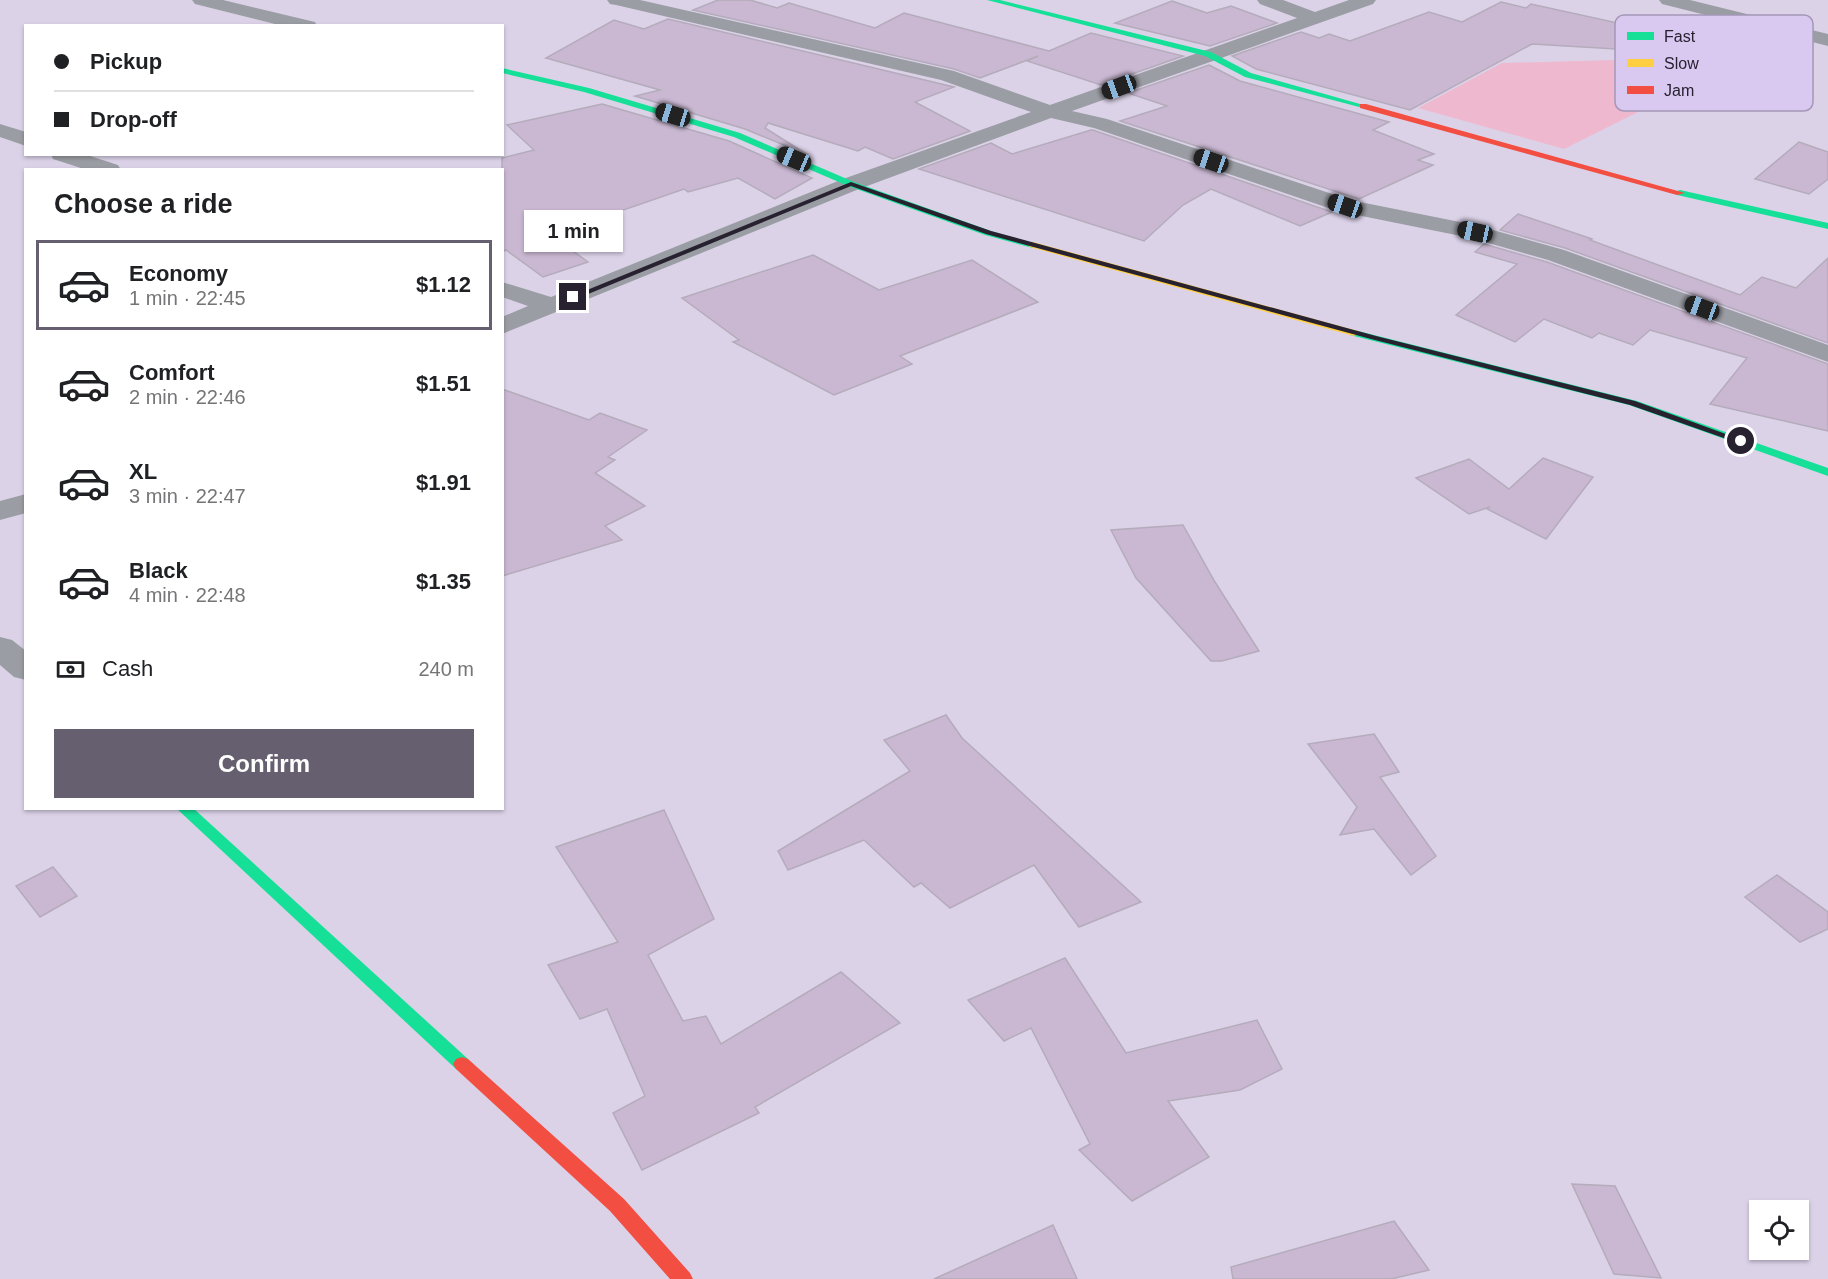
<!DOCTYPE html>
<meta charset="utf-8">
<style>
:root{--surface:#fff;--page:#f2f2f2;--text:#202124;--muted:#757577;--line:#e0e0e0;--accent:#665f70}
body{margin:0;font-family:Arial,sans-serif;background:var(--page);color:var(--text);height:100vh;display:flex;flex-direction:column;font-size:22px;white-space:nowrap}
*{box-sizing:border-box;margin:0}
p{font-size:20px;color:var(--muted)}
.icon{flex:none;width:33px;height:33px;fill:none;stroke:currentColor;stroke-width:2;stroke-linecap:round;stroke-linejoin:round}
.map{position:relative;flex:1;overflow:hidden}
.side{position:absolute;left:24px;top:168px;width:480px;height:642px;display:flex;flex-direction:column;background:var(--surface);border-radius:0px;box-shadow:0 2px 4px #0004}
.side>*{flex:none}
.guide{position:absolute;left:24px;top:24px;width:480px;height:132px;border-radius:0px;box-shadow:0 2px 4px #0004;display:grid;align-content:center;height:132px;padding:0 30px;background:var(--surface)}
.buttons{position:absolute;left:1749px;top:1200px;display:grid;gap:12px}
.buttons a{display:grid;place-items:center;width:60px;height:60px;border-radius:0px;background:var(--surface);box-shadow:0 2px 4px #0004;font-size:30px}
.end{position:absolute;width:27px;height:27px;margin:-14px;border:8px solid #272130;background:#fff;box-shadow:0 0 0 3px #fff}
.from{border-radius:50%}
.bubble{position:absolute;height:42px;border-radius:0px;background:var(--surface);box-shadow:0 2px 4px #0004;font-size:20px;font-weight:600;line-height:42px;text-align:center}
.car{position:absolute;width:18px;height:36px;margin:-18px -9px;border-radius:8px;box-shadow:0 0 4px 2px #0007;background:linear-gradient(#222 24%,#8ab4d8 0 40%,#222 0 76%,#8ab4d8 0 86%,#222 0)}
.guide b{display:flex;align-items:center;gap:21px;height:57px;font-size:22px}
.guide b+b{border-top:2px solid var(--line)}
.guide i{width:15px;height:15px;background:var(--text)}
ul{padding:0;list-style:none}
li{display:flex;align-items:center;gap:18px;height:90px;margin:0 12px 9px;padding:0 18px;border:3px solid transparent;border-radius:0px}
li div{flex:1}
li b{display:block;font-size:22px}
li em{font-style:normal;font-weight:600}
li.selected{border-color:var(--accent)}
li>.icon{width:54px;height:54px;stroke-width:1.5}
h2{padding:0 30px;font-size:27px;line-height:72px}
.pay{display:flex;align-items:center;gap:15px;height:66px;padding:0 30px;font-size:22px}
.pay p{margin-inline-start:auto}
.primary-button{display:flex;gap:12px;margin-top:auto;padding:12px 30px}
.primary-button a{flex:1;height:69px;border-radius:0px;background:var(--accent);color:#fff;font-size:24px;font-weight:600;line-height:69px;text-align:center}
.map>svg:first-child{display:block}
</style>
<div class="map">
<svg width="1828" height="1279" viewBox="0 0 1828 1279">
<rect width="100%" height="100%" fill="#dbd2e8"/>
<!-- green -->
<path fill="#eeb9cf" d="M1616 60 1696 83 1564 149 1418 108 1502 63Z"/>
<!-- building -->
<g fill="#cab8d2" stroke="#b4abbb" stroke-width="1.5">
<path d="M718 0H750L777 8 789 3 875 28 904 13 1049 51 1091 33 1183 56 1101 85 1027 61 1038 56 980 78 954 69 693 10Z"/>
<path d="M1172 1 1207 13 1231 6 1277 23 1210 46 1115 23Z"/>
<path d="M1501 2 1526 8 1531 4 1636 27 1633 50 1532 44 1410 110 1256 69 1232 56 1301 32 1319 38 1329 34 1350 41 1429 12 1462 22Z"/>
<path d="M668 19 954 87 915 102 970 131 893 159 865 147 858 151 768 123 765 128 808 155 745 129 635 96 660 90 546 58 614 20 644 29Z"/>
<path d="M1209 65 1240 81 1389 122 1373 130 1434 154 1418 160 1433 165 1359 199 1120 121 1167 106 1128 93Z"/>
<path d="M602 104 729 141 812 178 775 199 738 178 688 192 684 189 551 235 588 262 543 277 506 250 502 252V158L534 150 507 125Z"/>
<path d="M1091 130H1093L1332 212 1300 226 1211 189 1183 205 1144 241 919 169 991 143 1012 154Z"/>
<path d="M1799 142 1828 152V179L1809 194 1755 179Z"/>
<path d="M1518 214 1592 239 1590 240 1740 295 1762 277 1796 288 1828 258V343L1565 248 1500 230Z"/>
<path d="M1484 244 1547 262 1828 364V431L1710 404 1747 358 1650 330 1633 345 1599 333 1592 338 1544 319 1515 342 1456 315 1517 264 1475 252Z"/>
<path d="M813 255 879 290 972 260 1038 302 900 356 912 364 834 395 733 342 739 340 682 298Z"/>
<path d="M502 389 589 420 600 413 647 430 608 457 615 460 595 473 645 506 605 526 622 540 502 576Z"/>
<path d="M1543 458 1593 477 1546 539 1487 509 1490 507 1469 514 1416 478 1469 459 1509 489Z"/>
<path d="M1183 525 1215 582 1259 651 1222 661H1211L1136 578 1111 530Z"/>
<path d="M946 715 962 738 1141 902 1079 927 1034 865 950 908 921 883 914 887 864 840 788 870 778 851 910 771 884 740Z"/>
<path d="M1374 734 1399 772 1380 777 1436 856 1411 875 1374 829 1340 835 1357 807 1308 744Z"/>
<path d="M664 810 714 919 648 955 683 1021 706 1016 721 1044 841 972 900 1023 755 1107 759 1113 642 1170 613 1113 645 1096 607 1009 580 1019 548 965 618 942 556 847Z"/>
<path d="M53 867 77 896 40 917 16 886Z"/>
<path d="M1777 875 1828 912V929L1800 942 1745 897Z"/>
<path d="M1065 958 1126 1053 1257 1020 1282 1069 1240 1090 1168 1101 1209 1157 1132 1201 1079 1150 1090 1144 1031 1028 1004 1041 968 1000Z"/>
<path d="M1572 1184 1615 1186 1661 1278 1614 1274Z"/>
<path d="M1394 1221 1429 1270 1391 1279H1233L1231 1267Z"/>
<path d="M1053 1225 1077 1279H934Z"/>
</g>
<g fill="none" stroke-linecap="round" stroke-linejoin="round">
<!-- street -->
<g fill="#9b9da4" fill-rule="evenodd">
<path d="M192 0H223L315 22 317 26H283L195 4Z"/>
<path d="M607 0H640L954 71 1050 105 1297 18 1260 4 1257 0H1283L1315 12 1349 0H1376L1373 4 1072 111 1107 119 1350 200 1475 225 1564 250 1828 345V362L1548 260 1471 238 1337 211 1094 128 1051 118 859 189 502 334V317L528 306 502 297V282L551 297 843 179 1031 112 941 80 616 5 610 4Z"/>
<path d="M1659 0H1690L1828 34V46L1662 4Z"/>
<path d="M0 124 26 132V146L0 137Z"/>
<path d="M51 154H84L118 165 121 170H87L53 159Z"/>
<path d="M26 494V513L0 520V501Z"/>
<path d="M0 637 12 640 26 651V680L14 677 0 665Z"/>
</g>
<!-- fast -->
<g fill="#16e098" fill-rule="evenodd">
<path d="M987 0H1000L1211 52 1251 73 1367 106 1363 108 1245 77 1205 56Z"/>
<path d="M502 68 589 88 740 133 854 182 991 231 1038 245 1033 248 985 235 848 186 734 137 584 92 502 73Z"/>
<path d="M1680 190 1828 223V229L1677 195V191Z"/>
<path d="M1354 330 1637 401 1828 468V476L1629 405 1350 335 1349 333Z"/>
<path d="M176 808H193L468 1059 471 1064 468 1069 462 1071 456 1069Z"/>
</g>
<!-- slow -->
<path fill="#ffcf43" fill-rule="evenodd" d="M1033 242 1358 331 1359 333 1354 336 1350 335 1030 247 1028 245Z"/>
<!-- jam -->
<g fill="#f24e42" fill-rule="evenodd">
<path d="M1360 104H1366L1685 193 1677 195 1360 108Z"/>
<path d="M462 1057 468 1059 624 1199 690 1273 693 1279H670L610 1211 456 1069 453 1064 456 1059Z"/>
</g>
</g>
<!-- route -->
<path fill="#272130" d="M851 182 991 231 1376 336 1635 401 1745 441 1738 443 1630 405 1371 339 986 234 851 186 576 299 570 297Z"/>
<!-- legend -->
<rect x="1615" y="15" width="198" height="96" rx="9" fill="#d9c9f1" stroke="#a497b7" stroke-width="1.5"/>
<rect x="1627" y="32" width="27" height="8" fill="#16e098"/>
<rect x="1627" y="59" width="27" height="8" fill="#ffcf43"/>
<rect x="1627" y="86" width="27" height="8" fill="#f24e42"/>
<g font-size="16" fill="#272130">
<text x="1664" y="42">Fast</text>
<text x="1664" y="69">Slow</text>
<text x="1664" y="96">Jam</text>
</g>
</svg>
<div class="buttons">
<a><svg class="icon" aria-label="locate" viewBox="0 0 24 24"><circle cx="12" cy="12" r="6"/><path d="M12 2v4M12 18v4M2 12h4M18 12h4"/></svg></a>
</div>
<i class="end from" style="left:1741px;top:441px"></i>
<i class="end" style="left:573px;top:297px"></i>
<div class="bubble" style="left:524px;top:210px;width:99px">1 min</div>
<i class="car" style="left:1119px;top:87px;rotate:250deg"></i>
<i class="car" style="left:673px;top:115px;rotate:287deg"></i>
<i class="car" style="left:794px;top:159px;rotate:293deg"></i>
<i class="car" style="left:1211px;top:161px;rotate:289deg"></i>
<i class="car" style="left:1345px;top:206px;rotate:289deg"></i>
<i class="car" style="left:1475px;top:232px;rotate:282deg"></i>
<i class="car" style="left:1702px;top:308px;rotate:290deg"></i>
<div class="guide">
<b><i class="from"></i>Pickup</b>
<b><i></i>Drop-off</b>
</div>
<section class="side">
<h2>Choose a ride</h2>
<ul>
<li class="selected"><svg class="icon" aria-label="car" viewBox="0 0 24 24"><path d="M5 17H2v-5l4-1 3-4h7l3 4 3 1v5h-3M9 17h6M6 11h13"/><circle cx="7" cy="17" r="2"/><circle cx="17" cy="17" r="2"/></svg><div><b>Economy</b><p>1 min · 22:45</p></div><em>$1.12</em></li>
<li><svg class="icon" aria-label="car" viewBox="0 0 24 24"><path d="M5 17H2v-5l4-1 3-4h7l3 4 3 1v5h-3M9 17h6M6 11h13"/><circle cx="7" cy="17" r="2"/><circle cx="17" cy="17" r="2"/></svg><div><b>Comfort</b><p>2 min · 22:46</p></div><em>$1.51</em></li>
<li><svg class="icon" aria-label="car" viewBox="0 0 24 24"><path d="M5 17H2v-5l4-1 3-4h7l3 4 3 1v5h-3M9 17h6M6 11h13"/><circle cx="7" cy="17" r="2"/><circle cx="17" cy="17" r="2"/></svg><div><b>XL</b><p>3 min · 22:47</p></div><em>$1.91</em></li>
<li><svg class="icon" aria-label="car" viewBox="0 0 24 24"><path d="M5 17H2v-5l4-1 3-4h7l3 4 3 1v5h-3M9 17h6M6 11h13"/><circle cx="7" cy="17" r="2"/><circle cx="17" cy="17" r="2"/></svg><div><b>Black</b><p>4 min · 22:48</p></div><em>$1.35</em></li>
</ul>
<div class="pay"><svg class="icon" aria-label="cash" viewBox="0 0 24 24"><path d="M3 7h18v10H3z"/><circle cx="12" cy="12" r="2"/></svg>Cash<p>240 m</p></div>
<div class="primary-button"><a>Confirm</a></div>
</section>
</div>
